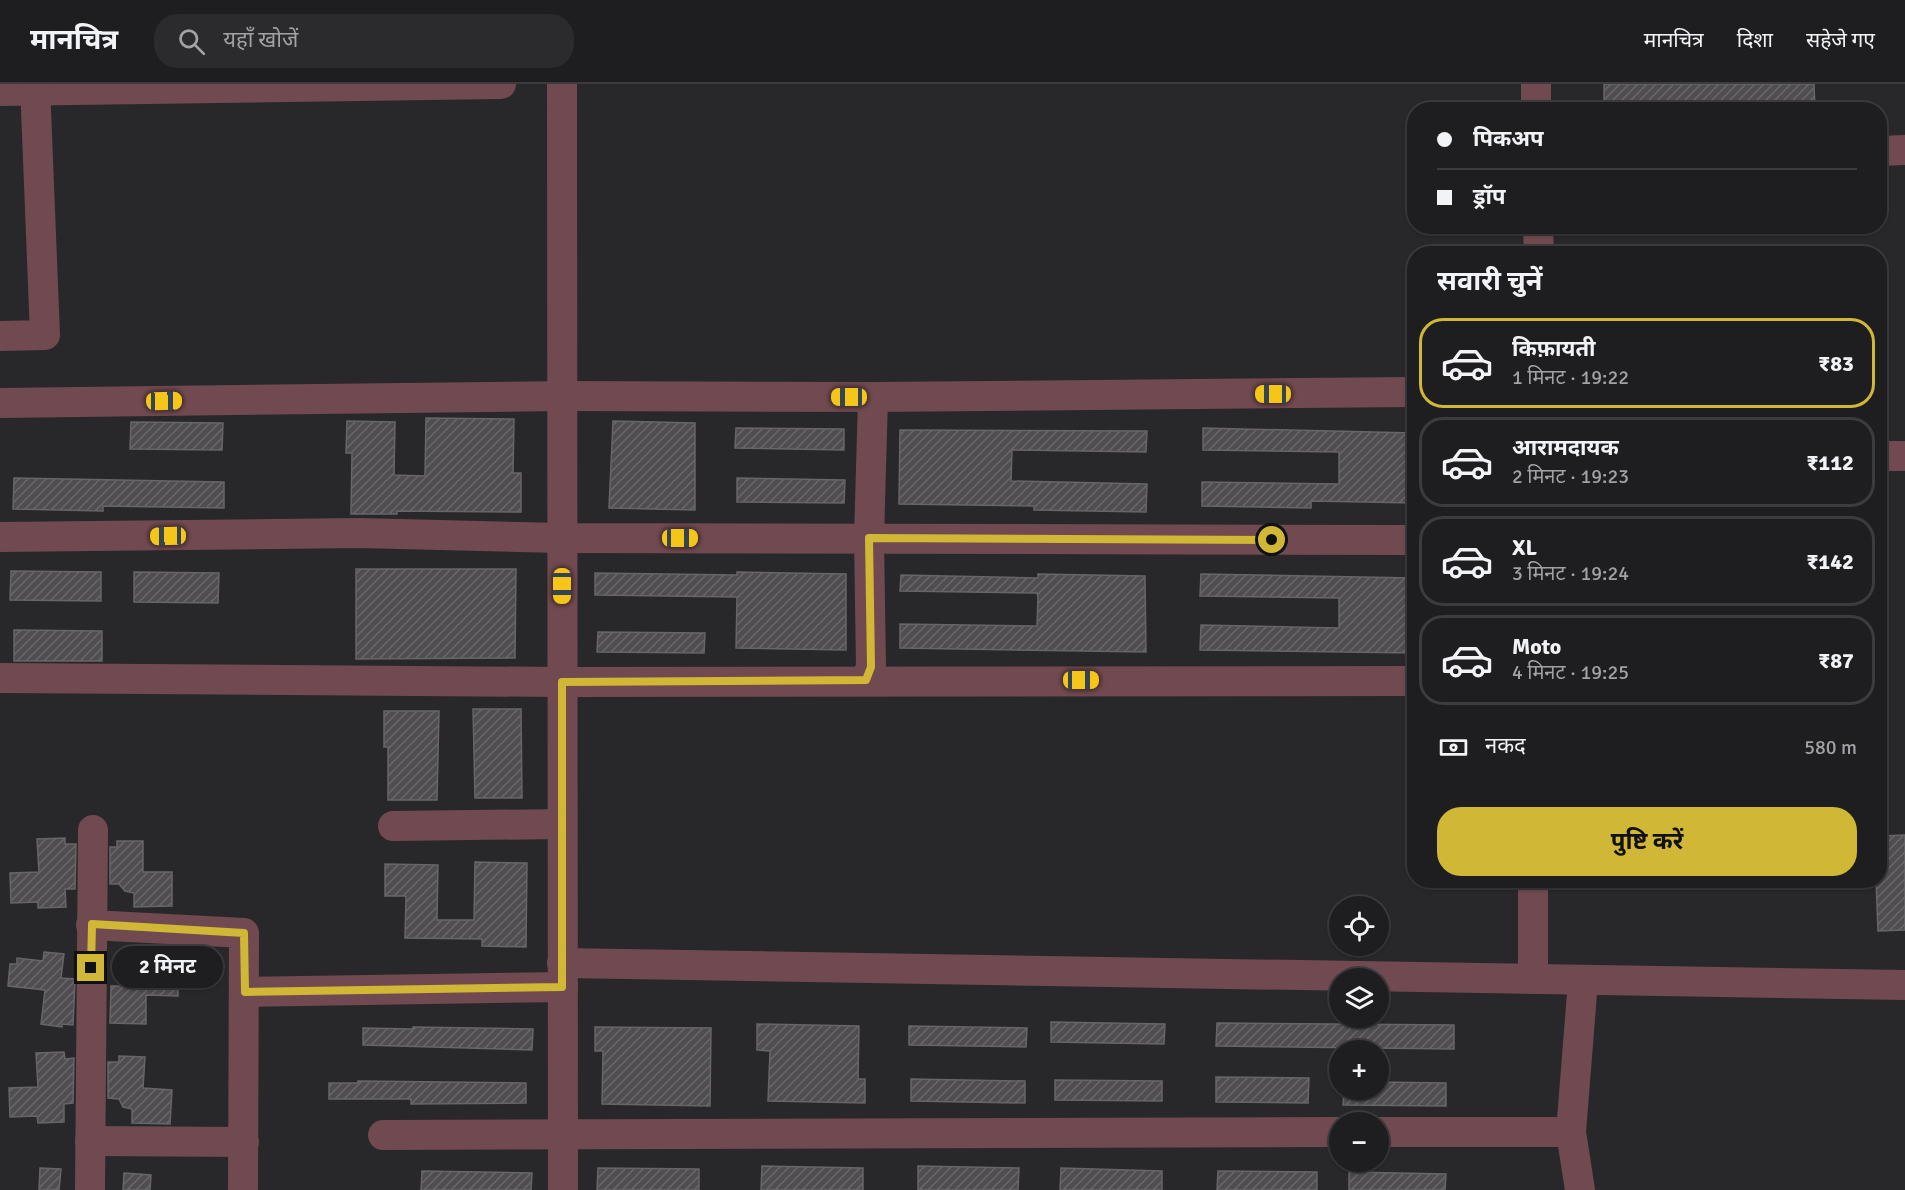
<!DOCTYPE html>
<html lang="hi">
<meta charset="utf-8">
<style>
:root{--surface:#1e1d20;--page:#2b2a2d;--text:#f1f3f6;--muted:#a1a2a5;--line:#3c3b3e;--accent:#d1b736}
body{margin:0;font-family:Signika,"Noto Sans Devanagari",sans-serif;background:var(--page);color:var(--text);height:100vh;display:flex;flex-direction:column;font-size:22px;white-space:nowrap}
*{box-sizing:border-box;margin:0}
p{font-size:20px;color:var(--muted)}
.icon{flex:none;width:33px;height:33px;fill:none;stroke:currentColor;stroke-width:2;stroke-linecap:round;stroke-linejoin:round}
.map{position:relative;flex:1;overflow:hidden}
.drawer{position:absolute;left:1407px;top:162px;width:480px;height:642px;display:flex;flex-direction:column;background:var(--surface);border-radius:24px;box-shadow:0 2px 4px #0004,0 0 0 2px var(--line)}
.drawer>*{flex:none}
.guide{position:absolute;left:1407px;top:18px;width:480px;height:132px;border-radius:24px;box-shadow:0 2px 4px #0004,0 0 0 2px var(--line);display:grid;align-content:center;height:132px;padding:0 30px;background:var(--surface)}
.buttons{position:absolute;left:1329px;top:812px;display:grid;gap:12px}
.buttons a{display:grid;place-items:center;width:60px;height:60px;border-radius:50%;background:var(--surface);box-shadow:0 2px 4px #0004,0 0 0 2px var(--line);font-size:30px}
.end{position:absolute;width:27px;height:27px;margin:-14px;border:8px solid #d1b736;background:#111;box-shadow:0 0 0 3px #111}
.from{border-radius:50%}
.bubble{position:absolute;height:42px;border-radius:21px;background:var(--surface);box-shadow:0 2px 4px #0004,0 0 0 2px var(--line);font-size:20px;font-weight:700;line-height:42px;text-align:center}
.car{position:absolute;width:18px;height:36px;margin:-18px -9px;border-radius:8px;box-shadow:0 0 4px 2px #0007;background:linear-gradient(#f5c518 24%,#345 0 40%,#f5c518 0 76%,#345 0 86%,#f5c518 0)}
.guide b{display:flex;align-items:center;gap:21px;height:57px;font-size:22px}
.guide b+b{border-top:2px solid var(--line)}
.guide i{width:15px;height:15px;background:var(--text)}
ul{padding:0;list-style:none}
li{display:flex;align-items:center;gap:18px;height:90px;margin:0 12px 9px;padding:0 18px;border:3px solid var(--line);border-radius:24px}
li div{flex:1}
li b{display:block;font-size:22px}
li em{font-style:normal;font-weight:700}
li.active{border-color:var(--accent)}
li>.icon{width:54px;height:54px;stroke-width:1.5}
h2{padding:0 30px;font-size:27px;line-height:72px}
.pay{display:flex;align-items:center;gap:15px;height:66px;padding:0 30px;font-size:22px}
.pay p{margin-inline-start:auto}
.action{display:flex;gap:12px;margin-top:auto;padding:12px 30px}
.action a{flex:1;height:69px;border-radius:24px;background:var(--accent);color:#111;font-size:24px;font-weight:700;line-height:69px;text-align:center}
header{display:flex;align-items:center;gap:36px;box-sizing:border-box;height:84px;padding:0 30px;background:var(--surface);border-bottom:2px solid var(--line)}
header strong{font-size:28px}
nav{display:flex;gap:33px;margin-inline-start:auto;font-size:21px}
.search{width:420px;height:54px;background:var(--page);display:flex;align-items:center;gap:15px;box-sizing:border-box;padding:0 21px;border-radius:24px;color:var(--muted);font-size:22px}
.map>svg:first-child{display:block}
</style>
<header>
<strong>मानचित्र</strong>
<div class="search"><svg class="icon" aria-label="search" viewBox="0 0 24 24"><circle cx="10" cy="10" r="6"/><path d="M15 15l6 6"/></svg>यहाँ खोजें</div>
<nav><a>मानचित्र</a><a>दिशा</a><a>सहेजे गए</a></nav>
</header>
<div class="map">
<svg width="1905" height="1106" viewBox="0 0 1905 1106">
<defs>
<pattern id="building-hatch" width="6" height="6" patternUnits="userSpaceOnUse" patternTransform="scale(1.5)"><rect width="6" height="6" fill="#504d50"/><path d="M-1 1l2-2M0 6l6-6M5 7l2-2" fill="none" stroke="#696769"/></pattern>
</defs>
<rect width="100%" height="100%" fill="#28272a"/>
<!-- building -->
<g fill="url(#building-hatch)" stroke="#676568" stroke-width="1.5">
<path d="M1604 0H1814L1815 26H1604Z"/>
<path d="M426 334 514 335 513 389H521V428L397 427V430H351L352 369H346L347 337 395 338 394 391 425 392Z"/>
<path d="M613 337 695 339V426L609 424Z"/>
<path d="M131 338 223 339 222 366 130 365Z"/>
<path d="M736 344 844 345V366L735 364Z"/>
<path d="M1203 344 1414 349V419L1311 417V424L1202 422V398L1339 400V368L1203 366Z"/>
<path d="M900 346 1147 347 1146 368 1012 366 1011 397 1147 400 1146 428 1034 426V422L899 420Z"/>
<path d="M14 394 224 398V424L103 422V427L13 425Z"/>
<path d="M737 394 845 396 844 419 737 418Z"/>
<path d="M356 485H516L515 574 356 575Z"/>
<path d="M11 487 101 488V517L10 516Z"/>
<path d="M134 488 219 489 218 519 134 518Z"/>
<path d="M737 488 846 490V566L736 564 737 513 595 511V489L737 491Z"/>
<path d="M1038 490 1145 492 1146 568 900 564V540L1037 542 1038 513 1037 509 900 507 901 491 1038 494Z"/>
<path d="M1201 490 1414 494V569L1200 566 1201 541 1339 544V514L1200 512Z"/>
<path d="M14 546 102 547V577H14Z"/>
<path d="M598 548 705 549 704 569 597 568Z"/>
<path d="M473 625H521L522 714H475Z"/>
<path d="M384 627H439L437 716H388V663H384Z"/>
<path d="M1905 751V846L1878 847 1876 796H1880V752Z"/>
<path d="M65 754V760H76L75 805H65L66 823 38 824V818L11 819 10 789 39 788 37 755Z"/>
<path d="M117 757H143V788H172V822L134 823V809L125 807 119 800H110V763H117Z"/>
<path d="M475 778 527 779 526 863 482 862V855L405 854 406 812H385V780L438 781 437 836H474Z"/>
<path d="M44 868 64 870 61 894 75 895 73 941 62 940V943L41 940 45 906 8 902 10 880H17V874L43 877Z"/>
<path d="M135 874 172 875V886H178V912L146 911V940L110 939 111 902H125L127 893 135 887Z"/>
<path d="M1051 938 1165 940 1164 960 1051 958Z"/>
<path d="M1217 939 1454 941V965L1216 962Z"/>
<path d="M757 940 859 942 858 995H865V1019L768 1017 770 967 757 966Z"/>
<path d="M909 942 1027 944 1026 963 909 961Z"/>
<path d="M413 943 533 945 532 966 363 961V944L413 945Z"/>
<path d="M595 943 711 944 710 1022 602 1020 603 967H595Z"/>
<path d="M64 968 65 975 74 974 73 1019 64 1020V1038L38 1039 37 1032 10 1033 9 1004 38 1003 36 969Z"/>
<path d="M119 972 145 973 143 1004 172 1006 170 1040 132 1039V1025L123 1023 119 1015 108 1014V978H119Z"/>
<path d="M1216 993 1309 994 1308 1019 1216 1018Z"/>
<path d="M911 995 1025 997V1019L911 1017Z"/>
<path d="M1055 996 1162 997V1017L1055 1016Z"/>
<path d="M358 997 526 999V1019L411 1020V1015H329V999H358Z"/>
<path d="M1378 998 1446 999V1022L1343 1021 1344 1005H1378Z"/>
<path d="M762 1082 863 1084V1106H761Z"/>
<path d="M918 1082 1019 1084 1018 1106H918Z"/>
<path d="M40 1084 61 1085 59 1106H39Z"/>
<path d="M598 1084 699 1085V1106H597Z"/>
<path d="M1061 1084 1162 1087V1106H1060Z"/>
<path d="M422 1087 532 1089 531 1106H421Z"/>
<path d="M1218 1087 1317 1088V1106H1217Z"/>
<path d="M1349 1088 1446 1090 1445 1106H1349Z"/>
<path d="M124 1089 151 1091 150 1106H123Z"/>
</g>
<g fill="none" stroke-linecap="round" stroke-linejoin="round">
<!-- minor -->
<g stroke="#704a50" stroke-width="30">
<path d="M562 0 563 1106"/>
<path d="M1536 0V26"/>
<path d="M0 7 501 0"/>
<path d="M1880 67 1905 66"/>
<path d="M1538 142 1539 170"/>
<path d="M0 252 45 251 35 0"/>
<path d="M0 319 562 312 873 313 1414 308"/>
<path d="M1880 372H1905"/>
<path d="M0 453 359 449 562 454 1414 456"/>
<path d="M0 594 562 598 1414 597"/>
<path d="M866 596 871 583 869 455 873 313"/>
<path d="M393 742 562 740"/>
<path d="M91 841 244 849 243 1106"/>
<path d="M562 879 1905 901"/>
<path d="M1533 895V796"/>
<path d="M245 908 563 903"/>
<path d="M1378 1048H1571"/>
<path d="M383 1051 1340 1048"/>
<path d="M90 1057 244 1058"/>
<path d="M90 1106 93 746"/>
<path d="M1580 1106 1571 1048 1583 897"/>
</g>
</g>
<g fill="none" stroke-linecap="round" stroke-linejoin="round">
<!-- route -->
<path stroke="#d1b736" stroke-width="8" d="M91 884 92 840 244 849 245 908 562 903V598L866 596 871 583 869 454 1272 456"/>
</g>
</svg>
<div class="buttons">
<a><svg class="icon" aria-label="locate" viewBox="0 0 24 24"><circle cx="12" cy="12" r="6"/><path d="M12 2v4M12 18v4M2 12h4M18 12h4"/></svg></a>
<a><svg class="icon" aria-label="layers" viewBox="0 0 24 24"><path d="M12 4l9 5-9 5-9-5zM3 14l9 5 9-5"/></svg></a>
<a>+</a>
<a>−</a>
</div>
<i class="end from" style="left:1272px;top:456px"></i>
<i class="end" style="left:91px;top:884px"></i>
<div class="bubble" style="left:112px;top:862px;width:111px">2 मिनट</div>
<i class="car" style="left:1273px;top:310px;rotate:270deg"></i>
<i class="car" style="left:849px;top:313px;rotate:270deg"></i>
<i class="car" style="left:164px;top:317px;rotate:89deg"></i>
<i class="car" style="left:168px;top:452px;rotate:269deg"></i>
<i class="car" style="left:680px;top:454px;rotate:90deg"></i>
<i class="car" style="left:562px;top:502px;rotate:180deg"></i>
<i class="car" style="left:1081px;top:596px;rotate:90deg"></i>
<div class="guide">
<b><i class="from"></i>पिकअप</b>
<b><i></i>ड्रॉप</b>
</div>
<section class="drawer">
<h2>सवारी चुनें</h2>
<ul>
<li class="active"><svg class="icon" aria-label="car" viewBox="0 0 24 24"><path d="M5 17H2v-5l4-1 3-4h7l3 4 3 1v5h-3M9 17h6M6 11h13"/><circle cx="7" cy="17" r="2"/><circle cx="17" cy="17" r="2"/></svg><div><b>किफ़ायती</b><p>1 मिनट · 19:22</p></div><em>₹83</em></li>
<li><svg class="icon" aria-label="car" viewBox="0 0 24 24"><path d="M5 17H2v-5l4-1 3-4h7l3 4 3 1v5h-3M9 17h6M6 11h13"/><circle cx="7" cy="17" r="2"/><circle cx="17" cy="17" r="2"/></svg><div><b>आरामदायक</b><p>2 मिनट · 19:23</p></div><em>₹112</em></li>
<li><svg class="icon" aria-label="car" viewBox="0 0 24 24"><path d="M5 17H2v-5l4-1 3-4h7l3 4 3 1v5h-3M9 17h6M6 11h13"/><circle cx="7" cy="17" r="2"/><circle cx="17" cy="17" r="2"/></svg><div><b>XL</b><p>3 मिनट · 19:24</p></div><em>₹142</em></li>
<li><svg class="icon" aria-label="car" viewBox="0 0 24 24"><path d="M5 17H2v-5l4-1 3-4h7l3 4 3 1v5h-3M9 17h6M6 11h13"/><circle cx="7" cy="17" r="2"/><circle cx="17" cy="17" r="2"/></svg><div><b>Moto</b><p>4 मिनट · 19:25</p></div><em>₹87</em></li>
</ul>
<div class="pay"><svg class="icon" aria-label="cash" viewBox="0 0 24 24"><path d="M3 7h18v10H3z"/><circle cx="12" cy="12" r="2"/></svg>नकद<p>580 m</p></div>
<div class="action"><a>पुष्टि करें</a></div>
</section>
</div>
